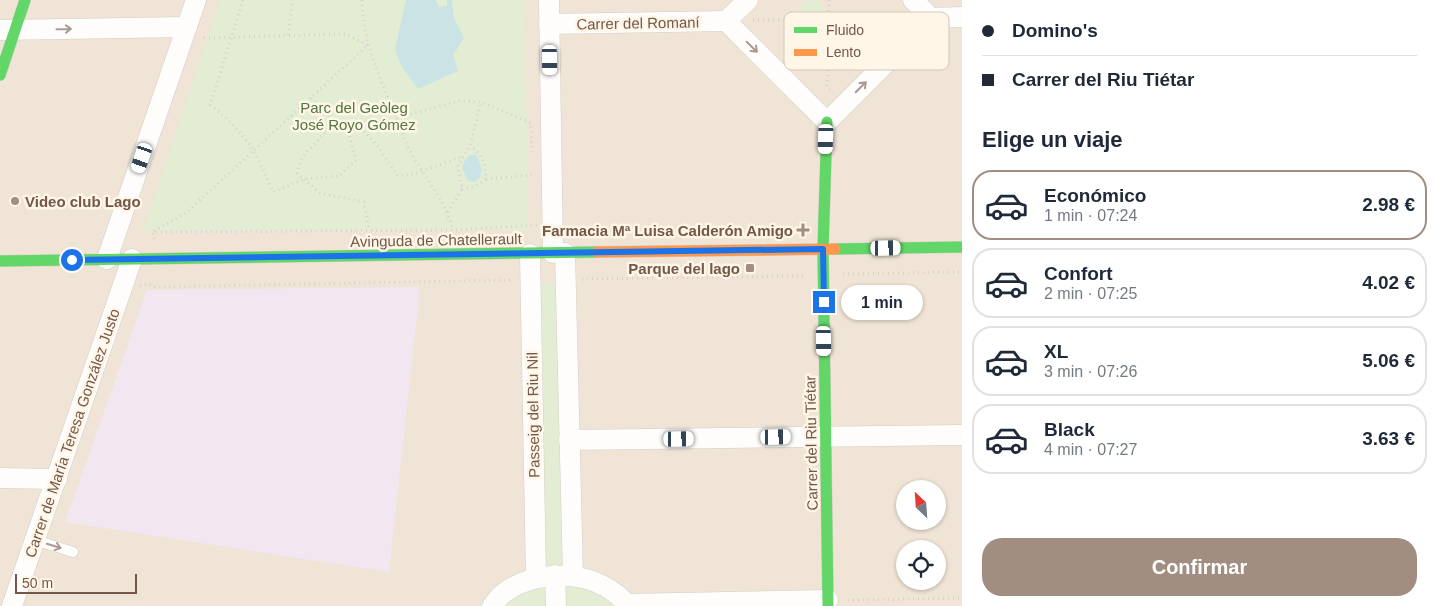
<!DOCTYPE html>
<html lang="es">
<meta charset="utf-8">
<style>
:root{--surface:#fff;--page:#f6f6f7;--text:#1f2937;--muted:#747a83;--line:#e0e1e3;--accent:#a18e81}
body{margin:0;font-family:Arial,sans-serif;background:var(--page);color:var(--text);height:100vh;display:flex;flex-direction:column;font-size:19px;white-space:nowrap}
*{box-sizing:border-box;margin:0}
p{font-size:16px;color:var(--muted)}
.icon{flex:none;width:28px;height:28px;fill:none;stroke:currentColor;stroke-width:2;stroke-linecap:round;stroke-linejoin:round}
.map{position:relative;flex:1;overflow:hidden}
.drawer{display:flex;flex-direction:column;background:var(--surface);width:475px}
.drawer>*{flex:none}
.banner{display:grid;align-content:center;height:110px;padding:0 20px;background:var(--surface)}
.needle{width:32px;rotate:335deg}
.buttons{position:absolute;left:896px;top:480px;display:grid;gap:10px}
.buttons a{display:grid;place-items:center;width:50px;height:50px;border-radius:50%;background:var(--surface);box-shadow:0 1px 4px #0004;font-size:25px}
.scale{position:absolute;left:15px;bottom:12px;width:122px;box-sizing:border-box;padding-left:5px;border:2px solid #735849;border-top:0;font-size:14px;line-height:18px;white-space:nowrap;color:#735849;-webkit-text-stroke:4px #fff6e8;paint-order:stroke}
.end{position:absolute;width:22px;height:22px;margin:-11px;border:6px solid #1a73e8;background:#fff;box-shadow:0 0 0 2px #fff}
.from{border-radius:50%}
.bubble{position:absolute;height:35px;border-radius:18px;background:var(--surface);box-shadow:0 1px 4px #0004;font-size:16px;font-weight:700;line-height:35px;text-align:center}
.car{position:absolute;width:15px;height:30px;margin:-15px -8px;border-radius:6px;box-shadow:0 0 4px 1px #0007;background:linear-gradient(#fff 24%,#345 0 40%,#fff 0 76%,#345 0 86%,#fff 0)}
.banner b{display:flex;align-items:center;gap:18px;height:48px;font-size:19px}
.banner b+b{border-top:1px solid var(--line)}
.banner i{width:12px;height:12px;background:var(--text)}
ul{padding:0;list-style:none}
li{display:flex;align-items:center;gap:15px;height:70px;margin:0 10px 8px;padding:0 10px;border:2px solid var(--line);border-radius:20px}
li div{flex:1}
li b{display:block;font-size:19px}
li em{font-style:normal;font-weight:700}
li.current{border-color:var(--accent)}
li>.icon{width:45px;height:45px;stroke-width:1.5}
h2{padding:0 20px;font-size:22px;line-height:60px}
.cta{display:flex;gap:10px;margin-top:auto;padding:10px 20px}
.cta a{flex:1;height:58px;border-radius:20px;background:var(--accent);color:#fff;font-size:20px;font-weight:700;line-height:58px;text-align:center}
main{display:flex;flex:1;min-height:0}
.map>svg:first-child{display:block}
</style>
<main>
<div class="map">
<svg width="962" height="606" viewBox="0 0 962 606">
<rect width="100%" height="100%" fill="#f6f1e8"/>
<!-- residential -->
<path fill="#efe4d5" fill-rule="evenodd" d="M0 0H962V606H0ZM905 489H938V521H905ZM905 549H938V581H905Z"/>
<!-- education -->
<path fill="#f2e7f1" d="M420 287 389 572 65 522 147 290Z"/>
<!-- green -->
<g fill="#e2edd3">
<path d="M220 0H525L528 230 143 231Z"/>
<path d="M809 0H817L827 9 819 16 823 23 820 29H797L796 12Z"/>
<path d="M524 283H572L581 567 624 594 813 590V606H480L483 600 529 573Z"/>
</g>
<!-- water -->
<g fill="#cae4e6">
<path d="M406 0H436L439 7 447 6V0H452L454 18 464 38 453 55 458 71 418 89 401 65 395 49Z"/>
<path d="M470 155 477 156 482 169 480 177 475 182 468 181 462 168 465 160Z"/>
</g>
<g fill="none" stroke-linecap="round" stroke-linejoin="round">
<defs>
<path id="lane" d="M35 540 73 552"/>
<g id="street">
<path d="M549 0 553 253"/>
<path d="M748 0 726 21 827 122 931 18 913 0"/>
<path d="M931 18 962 17"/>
<path d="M549 24 726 21"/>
<path d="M0 30 187 27"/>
<path d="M565 253 573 576"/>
<path d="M530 254 536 577"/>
<path d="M107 259 196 0"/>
<path d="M569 440 962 435"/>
<path d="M0 478 57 479"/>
<path d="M555 575 556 606"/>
<path d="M626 604 828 600"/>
<path d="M12 606 132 259"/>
<path d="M492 606C496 602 500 595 505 592 541 567 600 570 628 606"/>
</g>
<g id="fast">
<path d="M0 75 25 0"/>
<path d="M827 122 823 249 828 606"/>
<path d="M835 249 962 247"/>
<path d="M0 261 597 252"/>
</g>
<path id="slow" d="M597 252 835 249"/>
</defs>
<!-- lane casing -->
<use href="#lane" stroke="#d4cdc5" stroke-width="11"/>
<!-- street casing -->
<use href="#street" stroke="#d4cdc5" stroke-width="21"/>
<!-- fast casing -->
<use href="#fast" stroke="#d5cdc4" stroke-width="12"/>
<!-- slow casing -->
<use href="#slow" stroke="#d5cdc4" stroke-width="12"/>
<!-- path -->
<g stroke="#d9d1cc" stroke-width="3" stroke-dasharray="1 4" stroke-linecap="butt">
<path d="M243 0 210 105C248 135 254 149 273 192L304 179 339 176 356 160 346 122"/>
<path d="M362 0C362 41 381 80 396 117 402 130 406 144 413 156 427 181 446 202 453 230"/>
<path d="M829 0 827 87 833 93"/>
<path d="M753 20 887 19"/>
<path d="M288 35 293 0"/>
<path d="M311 98 333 120 356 124 377 145 397 175H411L461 157"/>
<path d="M396 118 459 101 481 102 531 123 532 152"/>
<path d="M333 120 326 132 302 157 297 173 320 193 364 202 369 230"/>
<path d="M486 179 533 175"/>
<path d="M462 189 476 186 486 179C485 163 484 156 470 146"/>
<path d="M448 212 462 189 458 165 470 146 481 102"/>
<path d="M154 231 186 213 368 45 345 34 204 38 203 40"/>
<path d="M154 239 153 232 453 230 537 225"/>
<path d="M843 274 962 272"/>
<path d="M582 279 803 276"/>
<path d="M140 286 147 284 156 287 513 280"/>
<path d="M848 600 962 598"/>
</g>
<!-- lane -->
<use href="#lane" stroke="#fefdfc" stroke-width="10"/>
<!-- street -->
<use href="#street" stroke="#fefdfc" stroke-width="20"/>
<!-- fast -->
<use href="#fast" stroke="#63d668" stroke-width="11"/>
<!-- slow -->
<use href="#slow" stroke="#ff974d" stroke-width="11"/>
</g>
<!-- one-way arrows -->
<defs><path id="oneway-shaft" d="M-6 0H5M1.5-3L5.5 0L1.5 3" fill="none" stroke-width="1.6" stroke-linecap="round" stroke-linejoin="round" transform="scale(1.25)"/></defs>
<g stroke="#ab9a91">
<use href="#oneway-shaft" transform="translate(64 29) rotate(-1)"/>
<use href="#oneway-shaft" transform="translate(752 47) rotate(45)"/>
<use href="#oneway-shaft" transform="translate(861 87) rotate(-45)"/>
<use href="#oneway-shaft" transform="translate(54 546) rotate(17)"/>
</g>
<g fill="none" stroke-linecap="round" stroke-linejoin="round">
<!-- route -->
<path stroke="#1a73e8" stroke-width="6" d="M72 260 823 249 824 302"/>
</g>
<!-- markers -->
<g fill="#a18e81" stroke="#fff6e8" stroke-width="2">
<circle cx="15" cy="201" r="5"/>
<path d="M800.5 222.5h5v5h5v5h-5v5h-5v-5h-5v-5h5z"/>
<rect x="745" y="263" width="10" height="10" rx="2.5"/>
</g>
<g text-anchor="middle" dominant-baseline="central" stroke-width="5" stroke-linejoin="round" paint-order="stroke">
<!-- street labels -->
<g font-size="15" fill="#735849" stroke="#fff6e8">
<text transform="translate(638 23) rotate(-1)">Carrer del Romaní</text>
<text transform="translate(436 240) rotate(-1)">Avinguda de Chatellerault</text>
<text transform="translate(533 415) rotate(-91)">Passeig del Riu Nil</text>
<text transform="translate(72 433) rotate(-71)">Carrer de María Teresa González Justo</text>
<text transform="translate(811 443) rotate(-91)">Carrer del Riu Tiétar</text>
</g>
<!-- park labels -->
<g font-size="15" fill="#527842" stroke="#fff6e8">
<text x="354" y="107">Parc del Geòleg<tspan x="354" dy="17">José Royo Gómez</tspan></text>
</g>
<!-- poi labels -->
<g font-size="15" font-weight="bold" fill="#735849" stroke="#fff6e8" text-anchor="end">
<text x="25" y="201" text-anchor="start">Video club Lago</text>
<text x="793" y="230">Farmacia Mª Luisa Calderón Amigo</text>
<text x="740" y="268">Parque del lago</text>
</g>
</g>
<!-- legend -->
<rect x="784" y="12" width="165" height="58" rx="8" fill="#fff6e8" stroke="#d5c7b8" stroke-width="1"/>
<rect x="794" y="27" width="23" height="6" fill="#63d668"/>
<rect x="794" y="49" width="23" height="7" fill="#ff974d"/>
<g font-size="14" fill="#735849">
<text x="826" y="35">Fluido</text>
<text x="826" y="57">Lento</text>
</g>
</svg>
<div class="buttons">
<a><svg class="needle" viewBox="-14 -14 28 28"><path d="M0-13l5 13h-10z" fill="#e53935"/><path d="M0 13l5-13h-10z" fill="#747a83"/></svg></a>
<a><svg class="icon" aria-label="locate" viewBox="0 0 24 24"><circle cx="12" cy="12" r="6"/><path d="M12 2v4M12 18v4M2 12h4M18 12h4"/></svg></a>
</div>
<div class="scale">50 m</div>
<i class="end from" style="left:72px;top:260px"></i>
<i class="end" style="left:824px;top:302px"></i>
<div class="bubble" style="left:841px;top:285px;width:82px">1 min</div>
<i class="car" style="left:550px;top:60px;rotate:179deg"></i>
<i class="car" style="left:826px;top:139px;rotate:182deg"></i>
<i class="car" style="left:142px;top:158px;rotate:199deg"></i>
<i class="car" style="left:886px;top:248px;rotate:89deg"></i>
<i class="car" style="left:824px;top:341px;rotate:179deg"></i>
<i class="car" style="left:776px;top:437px;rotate:89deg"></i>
<i class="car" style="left:679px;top:439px;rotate:89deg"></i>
</div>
<section class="drawer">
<div class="banner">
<b><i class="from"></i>Domino's</b>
<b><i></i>Carrer del Riu Tiétar</b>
</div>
<h2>Elige un viaje</h2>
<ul>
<li class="current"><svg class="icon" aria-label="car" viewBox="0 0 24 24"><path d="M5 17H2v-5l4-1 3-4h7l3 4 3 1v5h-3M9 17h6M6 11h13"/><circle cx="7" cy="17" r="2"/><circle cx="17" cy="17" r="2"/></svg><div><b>Económico</b><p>1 min · 07:24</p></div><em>2.98 €</em></li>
<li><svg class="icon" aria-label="car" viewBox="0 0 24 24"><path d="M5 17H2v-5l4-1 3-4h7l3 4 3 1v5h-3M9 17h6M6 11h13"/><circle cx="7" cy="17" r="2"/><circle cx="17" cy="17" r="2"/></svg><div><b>Confort</b><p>2 min · 07:25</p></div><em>4.02 €</em></li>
<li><svg class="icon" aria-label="car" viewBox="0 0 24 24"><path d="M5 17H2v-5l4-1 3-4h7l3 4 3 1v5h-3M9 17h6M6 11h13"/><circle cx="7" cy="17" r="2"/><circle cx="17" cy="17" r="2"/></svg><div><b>XL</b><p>3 min · 07:26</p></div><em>5.06 €</em></li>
<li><svg class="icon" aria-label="car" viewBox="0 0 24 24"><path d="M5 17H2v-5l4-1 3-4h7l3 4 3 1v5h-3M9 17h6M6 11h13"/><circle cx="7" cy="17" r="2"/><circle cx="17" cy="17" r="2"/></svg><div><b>Black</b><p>4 min · 07:27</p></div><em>3.63 €</em></li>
</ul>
<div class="cta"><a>Confirmar</a></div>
</section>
</main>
